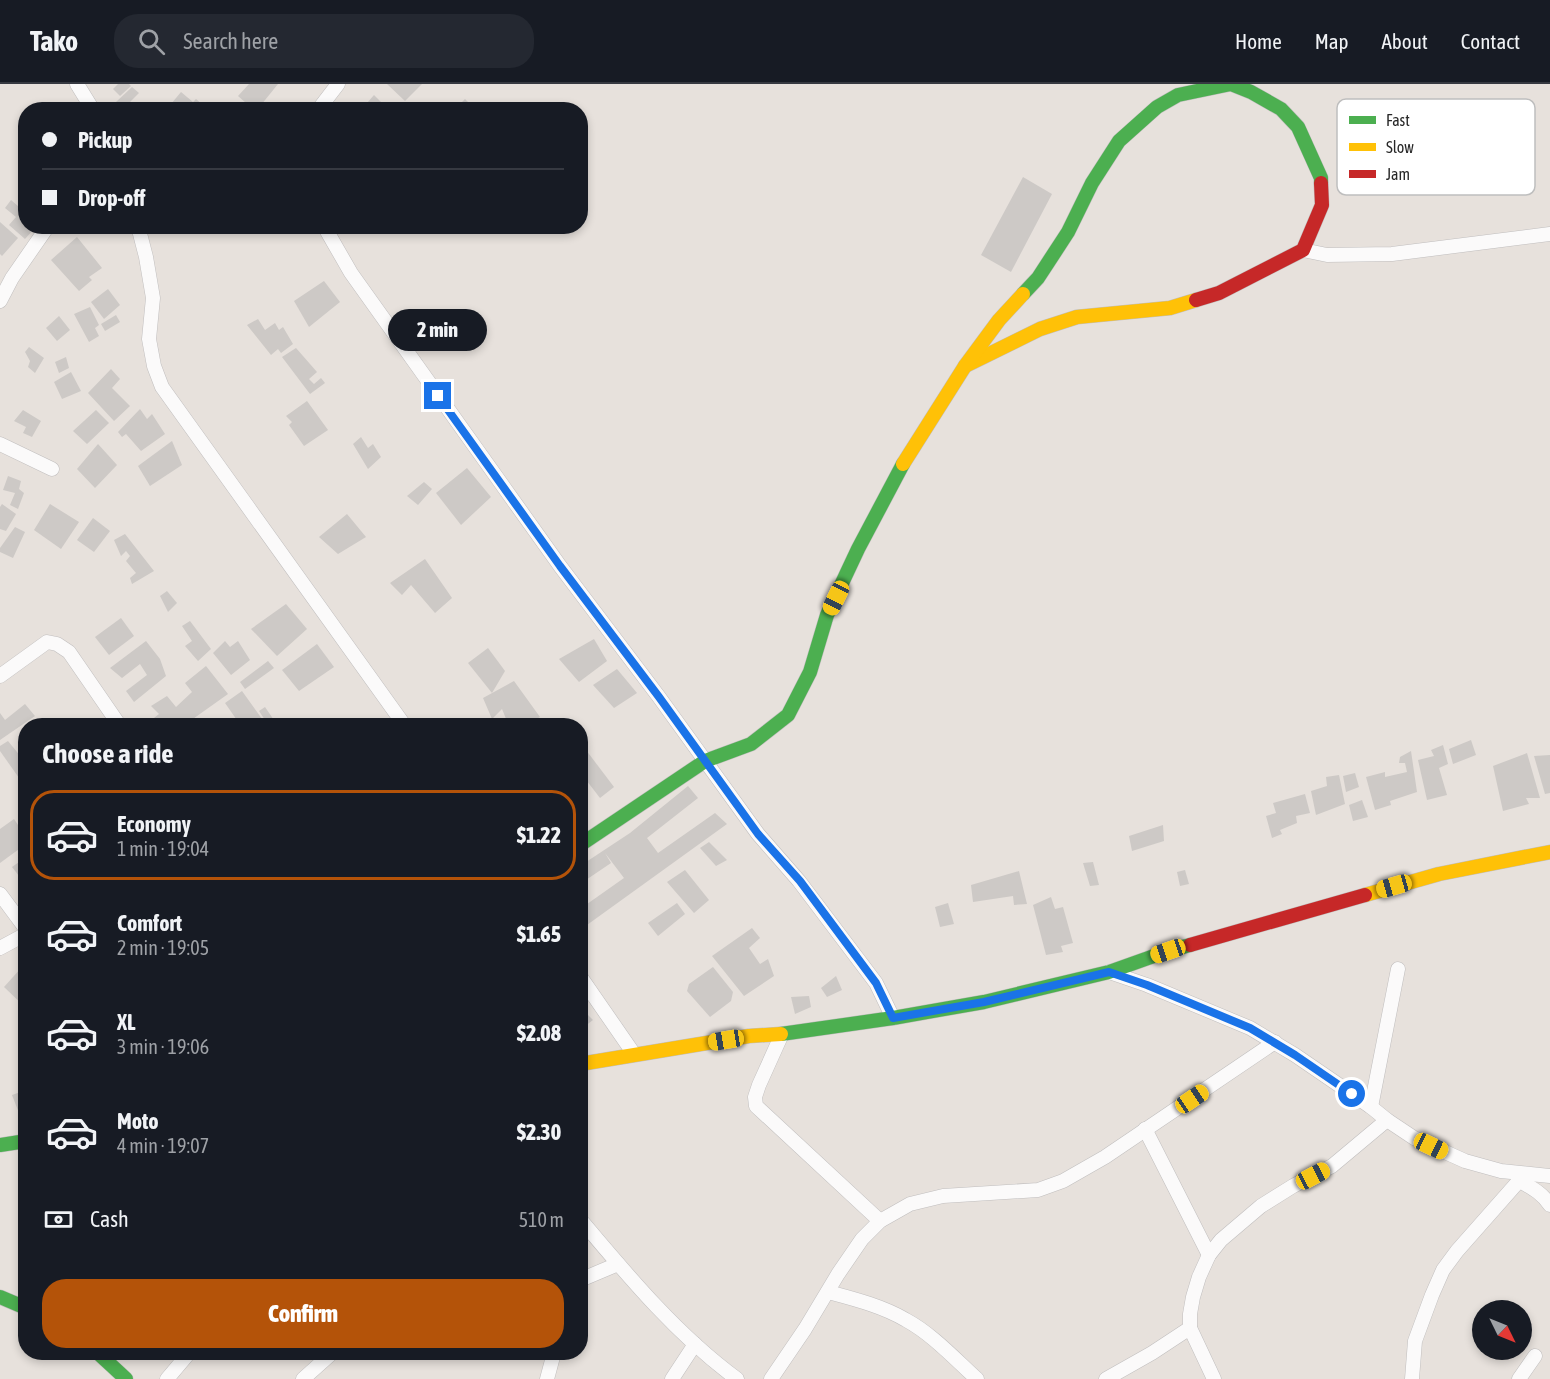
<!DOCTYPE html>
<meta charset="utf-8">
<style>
:root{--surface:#171b24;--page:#242831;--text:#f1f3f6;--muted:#9ea1a6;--line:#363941;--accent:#b45309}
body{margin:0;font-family:"Asap Condensed",sans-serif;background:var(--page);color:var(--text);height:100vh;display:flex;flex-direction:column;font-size:22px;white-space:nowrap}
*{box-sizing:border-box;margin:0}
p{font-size:20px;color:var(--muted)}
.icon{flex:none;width:33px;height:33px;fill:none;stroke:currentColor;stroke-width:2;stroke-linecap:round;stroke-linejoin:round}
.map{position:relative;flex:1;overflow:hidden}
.drawer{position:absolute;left:18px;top:634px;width:570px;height:642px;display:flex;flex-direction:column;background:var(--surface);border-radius:24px;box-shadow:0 3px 9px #0003}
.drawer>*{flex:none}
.banner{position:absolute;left:18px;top:18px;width:570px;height:132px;border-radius:24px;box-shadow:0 3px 9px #0003;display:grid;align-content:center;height:132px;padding:0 24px;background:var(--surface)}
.needle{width:39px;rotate:133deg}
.fabs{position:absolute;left:1472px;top:1216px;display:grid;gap:12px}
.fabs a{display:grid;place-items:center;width:60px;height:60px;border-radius:50%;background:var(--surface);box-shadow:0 3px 9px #0003;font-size:30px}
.end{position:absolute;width:27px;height:27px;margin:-14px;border:8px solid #1a73e8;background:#fff;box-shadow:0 0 0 3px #fff}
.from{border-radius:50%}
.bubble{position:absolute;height:42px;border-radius:21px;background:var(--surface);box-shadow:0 3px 9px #0003;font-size:20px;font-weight:800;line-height:42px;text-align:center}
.car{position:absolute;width:18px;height:36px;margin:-18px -9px;border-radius:8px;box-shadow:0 0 4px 2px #0007;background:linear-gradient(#f5c518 24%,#345 0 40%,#f5c518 0 76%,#345 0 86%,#f5c518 0)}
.banner b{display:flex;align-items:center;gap:21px;height:57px;font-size:22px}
.banner b+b{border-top:2px solid var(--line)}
.banner i{width:15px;height:15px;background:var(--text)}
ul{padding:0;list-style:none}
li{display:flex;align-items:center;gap:18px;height:90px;margin:0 12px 9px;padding:0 12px;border:3px solid transparent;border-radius:24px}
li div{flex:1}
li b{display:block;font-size:22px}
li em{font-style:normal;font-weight:800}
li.selected{border-color:var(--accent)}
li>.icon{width:54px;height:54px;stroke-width:1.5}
h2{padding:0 24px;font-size:27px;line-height:72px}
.pay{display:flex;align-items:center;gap:15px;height:66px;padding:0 24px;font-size:22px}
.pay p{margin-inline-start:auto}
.action{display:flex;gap:12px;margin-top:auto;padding:12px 24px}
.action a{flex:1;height:69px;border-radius:24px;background:var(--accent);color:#fff;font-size:24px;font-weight:800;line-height:69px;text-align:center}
header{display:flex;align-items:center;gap:36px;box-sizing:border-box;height:84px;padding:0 30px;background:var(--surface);border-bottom:2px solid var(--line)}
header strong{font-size:28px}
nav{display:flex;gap:33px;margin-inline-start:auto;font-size:21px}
.search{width:420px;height:54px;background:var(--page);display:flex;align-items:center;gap:15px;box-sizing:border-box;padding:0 21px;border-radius:24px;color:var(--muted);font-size:22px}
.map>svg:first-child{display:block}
</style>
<header>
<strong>Tako</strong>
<div class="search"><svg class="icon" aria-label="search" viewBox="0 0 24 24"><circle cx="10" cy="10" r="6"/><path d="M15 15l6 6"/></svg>Search here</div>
<nav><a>Home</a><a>Map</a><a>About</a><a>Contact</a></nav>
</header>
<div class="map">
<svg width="1550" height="1295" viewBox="0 0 1550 1295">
<rect width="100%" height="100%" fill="#e7e1dc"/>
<!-- building -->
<g fill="#cdc9c6">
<path d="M118 0H129L131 2 120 12 113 5Z"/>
<path d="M249 0H278L257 26H254L238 12Z"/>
<path d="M387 0H422L405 17Z"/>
<path d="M132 3 139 9 123 25 116 18Z"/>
<path d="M181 8 193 18 196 15 204 22 201 26H166Z"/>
<path d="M374 11 389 26H361Z"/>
<path d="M465 15 476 26H464L459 21Z"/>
<path d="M1023 93 1052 110 1011 188 981 171Z"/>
<path d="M11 116 26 129V142H28L33 146 25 155 9 141 16 133 5 124Z"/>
<path d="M0 138 18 154 2 172 0 170Z"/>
<path d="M77 153 102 184 89 193 92 196 79 207 51 176Z"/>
<path d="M324 197 340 218 309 243 294 217Z"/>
<path d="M108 205 120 221 104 235 91 218Z"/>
<path d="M90 223 99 241 95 244 99 252 89 258 74 230Z"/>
<path d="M116 231 120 238 105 247 101 240Z"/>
<path d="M59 232 70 246 57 257 46 244Z"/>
<path d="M258 235 265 246 275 239 279 246 283 243 293 260 281 269 278 265 271 271 247 241Z"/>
<path d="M29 263 44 274 35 289 28 283 30 277 25 268Z"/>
<path d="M296 264 317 288 309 295 314 300 321 294 325 299 310 310 282 273Z"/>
<path d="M66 273 69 284 59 289 55 278Z"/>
<path d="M111 285 120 295 112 304 130 322 114 337 88 309Z"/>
<path d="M71 288 81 307 62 315 54 298Z"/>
<path d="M307 317 328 346 304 362 289 341 292 338 286 332Z"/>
<path d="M140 325 147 335 152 330 165 350 141 367 126 350 122 353 118 348Z"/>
<path d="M23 326 41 337 32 353 23 349 26 343 14 337Z"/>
<path d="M96 326 109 339 87 360 73 347Z"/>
<path d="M361 353 368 364 373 360 381 373 368 385 353 360Z"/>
<path d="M172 357 182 381 150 402 138 382Z"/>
<path d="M98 360 117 381 95 404 77 385Z"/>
<path d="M467 384 491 413 461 441 436 409Z"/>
<path d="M8 392 21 397 19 405 24 409 18 425 10 421 15 409 3 406Z"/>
<path d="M424 398 432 405 418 421 407 412Z"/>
<path d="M2 420 16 430 6 447 0 445V423Z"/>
<path d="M50 420 79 438 61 465 34 446Z"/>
<path d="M347 430 366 453 338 470 319 453Z"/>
<path d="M93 434 110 447 94 468 77 456Z"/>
<path d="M15 443 25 448 13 474 0 468V464Z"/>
<path d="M125 450 154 487 132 500 130 494 136 489 126 477 130 472 126 467 121 472 114 456Z"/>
<path d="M425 475 452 514 435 529 411 501 402 511 390 499Z"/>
<path d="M167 507 177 519 168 528 160 512Z"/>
<path d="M286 520 307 545 277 572 251 545Z"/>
<path d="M121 534 134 552 109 571 95 553Z"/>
<path d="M190 537 211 565 198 577 185 562 192 557 182 542Z"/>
<path d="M594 555 607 577 579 598 559 575Z"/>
<path d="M146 557 160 575 166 592 134 618 126 607 147 591 140 580 122 594 110 584Z"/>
<path d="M225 557 230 563 238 557 250 576 231 591 213 569Z"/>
<path d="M317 560 334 583 299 607 282 586Z"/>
<path d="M488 564 505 587 492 609 468 579Z"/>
<path d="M268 577 274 584 245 605 240 598Z"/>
<path d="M206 582 228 610 183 642H159L154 634 159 630 151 622 167 612 176 623 192 608 185 599Z"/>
<path d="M617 585 637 609 614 624 593 601Z"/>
<path d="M514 597 540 633 525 642H509L502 625 492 635 483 614Z"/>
<path d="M242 607 267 642H257L255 640 253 642H241L225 619Z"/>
<path d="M25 620 35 632 0 656V629L5 636Z"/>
<path d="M265 623 278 642H269L259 627Z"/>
<path d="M1471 656 1476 671 1453 680 1449 665Z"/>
<path d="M8 657 26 679V700L24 701 0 667V662Z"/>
<path d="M1443 661 1448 680 1439 684 1447 711 1427 716 1418 676 1434 672 1431 666Z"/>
<path d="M586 666 614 703 600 714 580 688V669Z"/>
<path d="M1411 667 1417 708 1390 717 1391 721 1375 726 1366 693 1385 688V693L1407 688 1405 679H1399L1400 673Z"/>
<path d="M1527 669 1540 714H1526L1529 720 1503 727 1493 682Z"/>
<path d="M1550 671V709L1545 710 1534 672Z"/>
<path d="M1355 689 1359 703 1346 708 1343 692Z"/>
<path d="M1339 691 1345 720 1316 731 1311 707 1327 702 1326 693Z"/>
<path d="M688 702 698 714 647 754 658 769 715 729 727 740 580 846V825L624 794 605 769 611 779 580 800V782L630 749Z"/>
<path d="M1305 710 1310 729 1296 732 1297 739 1280 746 1282 750 1272 754 1266 732 1276 729 1273 719Z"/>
<path d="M1362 716 1368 733 1353 737 1349 721Z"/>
<path d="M14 735 26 753V760L0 779V745Z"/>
<path d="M1163 741 1164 757 1132 767 1129 752Z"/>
<path d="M709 758 727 776 716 782 700 764Z"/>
<path d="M26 773V801L12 783Z"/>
<path d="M1093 778 1099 801 1090 802 1083 779Z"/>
<path d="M685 786 709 816 694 829 667 798Z"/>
<path d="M1185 786 1189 800 1180 802 1177 788Z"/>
<path d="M1019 787 1027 820 1014 821 1013 812 973 818 971 801Z"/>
<path d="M1051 813 1055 825 1063 823 1073 859 1061 862 1063 868 1046 871 1033 821Z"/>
<path d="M677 819 685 830 658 852 648 839Z"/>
<path d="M948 819 954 840 940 843 935 823Z"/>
<path d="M752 844 760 854 749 864 760 880 768 875 774 892 744 912 712 872Z"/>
<path d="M22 883 26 887V924L4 903Z"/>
<path d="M713 883 733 908 731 917 710 933 687 907 689 900Z"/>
<path d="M836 892 842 906 827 913 821 904Z"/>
<path d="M809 912 811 923 795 930 791 913Z"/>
<path d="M580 923 593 936 580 946Z"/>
<path d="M26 1006V1027L19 1029 12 1011Z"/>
</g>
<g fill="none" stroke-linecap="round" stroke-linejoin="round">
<defs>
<g id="street">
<path d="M77 0 93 26"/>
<path d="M318 26 338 0"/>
<path d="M138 142 146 173 153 214 149 255 154 282 162 303 405 642"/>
<path d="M324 142 351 189 560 482 659 613 758 750 799 797 876 899 893 934"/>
<path d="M1303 166 1327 171 1392 170 1550 150"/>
<path d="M0 217 12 194 48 142"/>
<path d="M0 360 52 385"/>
<path d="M0 592 47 558 57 560 69 568 120 642"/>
<path d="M0 810 26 845"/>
<path d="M0 864 26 850"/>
<path d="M1109 888 1147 901 1250 944 1295 971 1371 1023 1387 1036 1414 1054 1465 1077 1501 1087 1550 1092"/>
<path d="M580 892 634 970"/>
<path d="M782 950 759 1001 755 1013 756 1022 880 1137"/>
<path d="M1371 1023 1398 885"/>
<path d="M1145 1045 1209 1171"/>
<path d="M1520 1097C1532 1104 1542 1109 1550 1121"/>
<path d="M580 1135C628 1192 677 1251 737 1295"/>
<path d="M580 1196 618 1180"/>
<path d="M828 1208C854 1215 882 1222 906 1236 932 1250 955 1275 977 1295"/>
<path d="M167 1295 189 1269"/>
<path d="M303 1295 332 1269"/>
<path d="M547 1295 554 1269"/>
<path d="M672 1295 695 1260"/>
<path d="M771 1295 805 1245 838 1190 862 1155 880 1137 910 1120 943 1112 1038 1106 1063 1097 1105 1073 1275 958"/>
<path d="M1106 1295 1152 1269 1190 1244"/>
<path d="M1214 1295 1190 1244V1230L1193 1213 1199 1193 1209 1171 1221 1156 1261 1122 1293 1102 1332 1082 1387 1036"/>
<path d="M1412 1295 1415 1257 1432 1211 1443 1186 1457 1167 1525 1090"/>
<path d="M1519 1295 1535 1272"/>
</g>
<g id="fast">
<path d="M1023 210 1038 194 1068 148 1092 99 1119 57 1157 23 1178 11 1231 0 1251 8 1281 25 1298 43 1321 94V99"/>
<path d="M580 761 705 677 751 660 788 631 810 588 827 531 858 465 903 380"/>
<path d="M781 950 893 934 984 918 1109 888 1168 867 1190 861"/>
<path d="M0 1061 26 1057"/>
<path d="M0 1213 26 1224"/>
<path d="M98 1269 126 1295"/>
</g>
<g id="slow">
<path d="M965 282 1040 245 1077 233 1170 224 1196 216"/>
<path d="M903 380 965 282 999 236 1023 210"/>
<path d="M1365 811 1439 790 1550 768"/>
<path d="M580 980 749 952 781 950"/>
</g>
<g id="jam">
<path d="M1196 216 1219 209 1303 166 1322 121 1321 99"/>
<path d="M1190 861 1365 811"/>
</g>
</defs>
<!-- street casing -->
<use href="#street" stroke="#c0bebe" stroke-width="15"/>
<!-- fast casing -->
<use href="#fast" stroke="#c0bebe" stroke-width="15"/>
<!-- slow casing -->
<use href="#slow" stroke="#c0bebe" stroke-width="15"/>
<!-- jam casing -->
<use href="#jam" stroke="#c0bebe" stroke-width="15"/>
<!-- street -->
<use href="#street" stroke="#fbfafa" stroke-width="14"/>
<!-- fast -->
<use href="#fast" stroke="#4caf50" stroke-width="14"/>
<!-- slow -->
<use href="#slow" stroke="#ffc107" stroke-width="14"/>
<!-- jam -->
<use href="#jam" stroke="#c62828" stroke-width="14"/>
</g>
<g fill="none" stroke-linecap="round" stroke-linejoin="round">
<!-- route -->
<path stroke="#1a73e8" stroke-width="8" d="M438 312 560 482 659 613 758 750 800 797 876 899 893 934 984 918 1109 888 1147 901 1250 944 1295 971 1352 1010"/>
</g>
<!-- legend -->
<rect x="1337" y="15" width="198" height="96" rx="9" fill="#fff" stroke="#bebebe" stroke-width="1.5"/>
<rect x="1349" y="32" width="27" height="8" fill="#4caf50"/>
<rect x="1349" y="59" width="27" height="8" fill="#ffc107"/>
<rect x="1349" y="86" width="27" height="8" fill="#c62828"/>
<g font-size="16" fill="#272727">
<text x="1386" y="42">Fast</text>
<text x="1386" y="69">Slow</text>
<text x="1386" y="96">Jam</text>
</g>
</svg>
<div class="fabs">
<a><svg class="needle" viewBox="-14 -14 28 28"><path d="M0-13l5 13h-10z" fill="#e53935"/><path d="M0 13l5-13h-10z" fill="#9ea1a6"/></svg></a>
</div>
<i class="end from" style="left:1352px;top:1010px"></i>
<i class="end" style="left:438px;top:312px"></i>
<div class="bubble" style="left:388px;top:225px;width:99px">2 min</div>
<i class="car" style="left:836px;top:514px;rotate:206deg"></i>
<i class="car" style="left:1394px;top:802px;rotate:254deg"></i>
<i class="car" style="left:1168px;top:867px;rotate:251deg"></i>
<i class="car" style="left:726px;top:956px;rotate:261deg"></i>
<i class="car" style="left:1192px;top:1015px;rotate:56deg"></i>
<i class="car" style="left:1431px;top:1062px;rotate:115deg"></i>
<i class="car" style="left:1313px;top:1092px;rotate:62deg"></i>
<div class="banner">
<b><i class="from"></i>Pickup</b>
<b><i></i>Drop-off</b>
</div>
<section class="drawer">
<h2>Choose a ride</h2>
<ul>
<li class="selected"><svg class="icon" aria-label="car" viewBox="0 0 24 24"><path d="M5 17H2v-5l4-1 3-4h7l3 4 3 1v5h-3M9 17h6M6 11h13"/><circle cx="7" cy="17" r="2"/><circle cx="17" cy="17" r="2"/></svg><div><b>Economy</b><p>1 min · 19:04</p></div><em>$1.22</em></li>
<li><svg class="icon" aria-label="car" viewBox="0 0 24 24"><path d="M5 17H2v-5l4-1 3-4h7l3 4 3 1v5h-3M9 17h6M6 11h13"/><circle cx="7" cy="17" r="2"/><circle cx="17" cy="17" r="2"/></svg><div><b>Comfort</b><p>2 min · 19:05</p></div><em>$1.65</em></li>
<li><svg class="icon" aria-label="car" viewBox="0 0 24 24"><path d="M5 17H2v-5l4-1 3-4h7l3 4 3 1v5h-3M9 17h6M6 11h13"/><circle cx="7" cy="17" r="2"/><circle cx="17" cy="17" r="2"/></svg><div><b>XL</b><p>3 min · 19:06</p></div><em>$2.08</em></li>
<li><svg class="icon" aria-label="car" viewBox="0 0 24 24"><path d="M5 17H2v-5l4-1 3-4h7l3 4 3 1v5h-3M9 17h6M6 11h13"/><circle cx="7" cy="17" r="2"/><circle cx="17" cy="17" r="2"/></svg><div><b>Moto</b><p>4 min · 19:07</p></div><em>$2.30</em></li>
</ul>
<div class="pay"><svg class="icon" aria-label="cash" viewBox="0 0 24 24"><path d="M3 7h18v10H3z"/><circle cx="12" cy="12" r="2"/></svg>Cash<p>510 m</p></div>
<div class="action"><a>Confirm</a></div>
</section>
</div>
